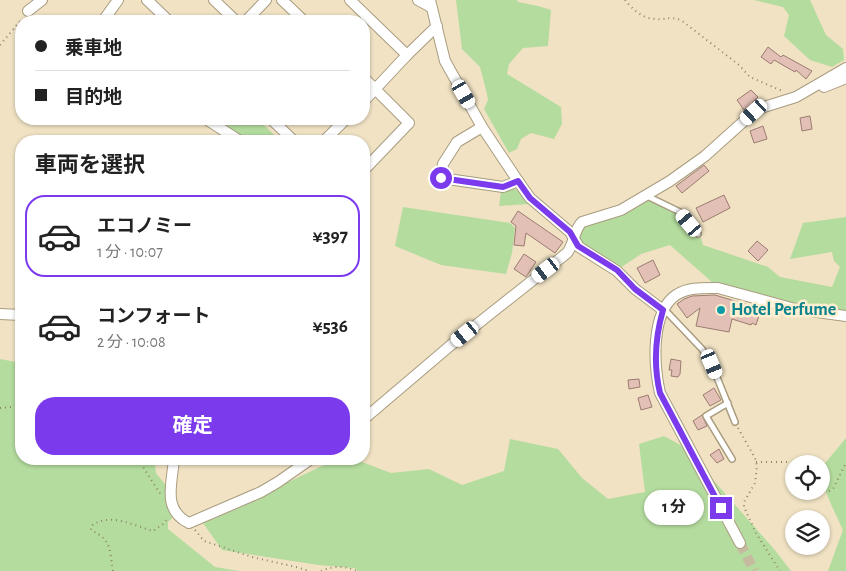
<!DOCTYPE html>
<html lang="ja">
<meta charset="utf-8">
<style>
:root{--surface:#fff;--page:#f6f6f6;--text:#222;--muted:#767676;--line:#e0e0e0;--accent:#7c3aed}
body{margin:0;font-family:"Alegreya Sans","Noto Sans JP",sans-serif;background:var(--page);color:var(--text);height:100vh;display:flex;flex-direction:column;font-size:19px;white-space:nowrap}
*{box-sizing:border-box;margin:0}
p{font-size:16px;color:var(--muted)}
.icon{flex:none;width:28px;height:28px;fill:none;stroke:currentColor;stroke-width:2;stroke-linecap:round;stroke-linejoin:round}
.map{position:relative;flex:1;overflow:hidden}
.sheet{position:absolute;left:15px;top:135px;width:355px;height:330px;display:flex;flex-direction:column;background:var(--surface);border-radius:20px;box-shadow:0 1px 4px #0004}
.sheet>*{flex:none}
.banner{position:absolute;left:15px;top:15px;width:355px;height:110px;border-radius:20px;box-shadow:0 1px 4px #0004;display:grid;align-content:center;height:110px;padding:0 20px;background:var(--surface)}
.buttons{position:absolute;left:785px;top:455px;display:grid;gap:10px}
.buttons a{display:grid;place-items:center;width:45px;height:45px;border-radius:50%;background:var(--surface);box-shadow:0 1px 4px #0004;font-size:25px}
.end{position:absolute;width:22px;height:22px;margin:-11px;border:6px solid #7c3aed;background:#fff;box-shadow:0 0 0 2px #fff}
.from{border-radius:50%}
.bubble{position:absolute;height:35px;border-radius:18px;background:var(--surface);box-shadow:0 1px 4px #0004;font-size:16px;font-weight:700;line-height:35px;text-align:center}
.car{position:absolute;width:15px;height:30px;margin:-15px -8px;border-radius:6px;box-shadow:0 0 4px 1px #0007;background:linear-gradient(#fff 24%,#345 0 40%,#fff 0 76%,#345 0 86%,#fff 0)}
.banner b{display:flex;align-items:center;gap:18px;height:48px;font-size:19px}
.banner b+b{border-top:1px solid var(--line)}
.banner i{width:12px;height:12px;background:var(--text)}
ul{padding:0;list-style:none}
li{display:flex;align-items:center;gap:15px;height:82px;margin:0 10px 8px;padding:0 10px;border:2px solid transparent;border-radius:20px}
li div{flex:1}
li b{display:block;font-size:19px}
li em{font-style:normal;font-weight:700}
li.on{border-color:var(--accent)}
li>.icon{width:45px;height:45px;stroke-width:1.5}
h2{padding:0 20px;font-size:22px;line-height:60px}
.cta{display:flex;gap:10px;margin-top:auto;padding:10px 20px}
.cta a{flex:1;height:58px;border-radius:20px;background:var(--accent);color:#fff;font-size:20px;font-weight:700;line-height:58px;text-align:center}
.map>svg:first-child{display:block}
</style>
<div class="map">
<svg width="846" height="571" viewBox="0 0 846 571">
<rect width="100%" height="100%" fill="#f0e2c3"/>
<!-- green -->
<g fill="#b4dc9e">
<path d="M456 0H517L518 2 538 6 551 10 548 46 523 48 509 64 507 74 561 107 562 124 554 139 531 133 521 139 517 149 509 153 484 109 488 100 487 94 480 67 462 49Z"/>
<path d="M754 0H810L826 35 843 49 844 60 832 67 810 60 784 36 789 15 783 7Z"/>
<path d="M215 119H257L281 141H247L222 126Z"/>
<path d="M513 188 518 191 528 204 499 206 501 191Z"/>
<path d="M645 199C676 209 694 210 703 245L768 267 780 277 832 287 840 267 834 261 832 252 790 259 803 223 846 217V311L815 309 713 283 670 245 641 254 620 268 580 241V231L584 226Z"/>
<path d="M403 207 510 223 515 228 512 253 506 274 441 265 395 246Z"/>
<path d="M0 359 21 363V459H154L156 473 171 492 177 513 168 522V529L215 567 239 571H0Z"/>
<path d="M664 436 684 447 774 549 791 571H358L354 568 318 565 222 550 203 523 322 466 343 459H354L391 473 429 469 462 485 504 471 510 439 558 449 582 478 608 499 645 492 639 444Z"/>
<path d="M846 438V571H828L843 530C835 512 821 487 821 468Z"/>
</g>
<!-- building -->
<g fill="#e3c0b5" stroke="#9c7b71">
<path d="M768 47 781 57 783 55 812 71 806 79 796 70 795 72 774 60 771 64 761 57Z"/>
<path d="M751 90 758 97 752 103 753 104 744 110 737 100Z"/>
<path d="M810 116 812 129 802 131 800 118Z"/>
<path d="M763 126 767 139 754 143 750 131Z"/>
<path d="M704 165 709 171 682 193 676 186Z"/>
<path d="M724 195 730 208 703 222 696 208Z"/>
<path d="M518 211 563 242 555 253 526 233 524 246 514 245 516 226 511 222Z"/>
<path d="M757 241 768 250 758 261 748 251Z"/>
<path d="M524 254 536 262 526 277 514 269Z"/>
<path d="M653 260 660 275 645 283 637 268Z"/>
<path d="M715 295 761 309 756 325 752 323 751 325 732 319 729 332 696 326 700 308 687 318 677 304 684 299 692 296Z"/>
<path d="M671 359 681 361 680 374 678 377 671 376 672 370H669Z"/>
<path d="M639 379 640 387 629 389 628 380Z"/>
<path d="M714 388 721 400 710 406 703 395Z"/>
<path d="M648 395 652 407 641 410 638 398Z"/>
<path d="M702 415 707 426 698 430 693 421Z"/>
<path d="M719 449 724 459 717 463 710 455Z"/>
</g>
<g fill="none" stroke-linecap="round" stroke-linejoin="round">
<!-- street-tunnel -->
<path stroke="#c6ba9f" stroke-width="10" stroke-dasharray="10 5" stroke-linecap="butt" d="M740 543 754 571"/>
<defs>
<g id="lane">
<path d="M645 195 680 212 698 234"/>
<path d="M664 309 702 349 712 365 735 422"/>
<path d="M728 403 706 416 732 459"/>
</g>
<g id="street">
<path d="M147 0 169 21"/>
<path d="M214 0 236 21"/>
<path d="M282 0 304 21"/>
<path d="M350 0 407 55"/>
<path d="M418 0 431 7"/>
<path d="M430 0 445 61 482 127 518 181 530 198 570 232 579 247 617 271 635 289 663 310"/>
<path d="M28 11 42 0"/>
<path d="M103 21 118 0"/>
<path d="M246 21 266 0"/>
<path d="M364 78 409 123 364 170"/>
<path d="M824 87 846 78"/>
<path d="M364 101 407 55 437 26"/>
<path d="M206 119 240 141"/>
<path d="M271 119 294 141"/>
<path d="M482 127 457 142 443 164 441 178 503 187 518 181"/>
<path d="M324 141 346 119"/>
<path d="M0 314 21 315"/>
<path d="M364 419 451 345 567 253C575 243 573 231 582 222L621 210 670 181 705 156 754 112 764 107 796 97 846 68"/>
<path d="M174 459C172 484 162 510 189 523L261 492 278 482 311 459"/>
<path d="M740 543 660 393C654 366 650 313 676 295 688 287 704 288 718 288L795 309 846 316"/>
</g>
</defs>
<!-- lane casing -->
<use href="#lane" stroke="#a99c7f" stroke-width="8"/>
<!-- street casing -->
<use href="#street" stroke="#a99c7f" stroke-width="12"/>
<!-- path -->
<g stroke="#8e846e" stroke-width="2" stroke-dasharray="1 4" stroke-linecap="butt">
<path d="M625 0C632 9 643 19 656 19 667 20 667 16 681 20L739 65 750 77 782 91"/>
<path d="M0 45 22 19"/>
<path d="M0 408 21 406"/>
<path d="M738 428 755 458 757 466 755 483 744 502V507L756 533 780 571"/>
<path d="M138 459 161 495"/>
<path d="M756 462H787L798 464"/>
<path d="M821 485 829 491 833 489 846 463"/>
<path d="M195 530 204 541 252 557 296 567 309 571"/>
<path d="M113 571C109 550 113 541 91 530V526C110 512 132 525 153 531L163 524 169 517"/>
<path d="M321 571C333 566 344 565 356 571"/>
</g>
<!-- lane -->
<use href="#lane" stroke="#fff" stroke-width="5"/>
<!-- street -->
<use href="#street" stroke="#fff" stroke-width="10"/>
</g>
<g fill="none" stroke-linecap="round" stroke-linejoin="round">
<!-- route -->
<path stroke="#7c3aed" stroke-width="6" d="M441 178 503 187 518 181 530 198 570 232 578 246 617 270 635 289 663 310C655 338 653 364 660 393L721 508"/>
</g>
<!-- markers -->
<circle fill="#0f9aa8" stroke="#feefd0" stroke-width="2" cx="721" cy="310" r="5"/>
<g text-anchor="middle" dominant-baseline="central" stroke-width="5" stroke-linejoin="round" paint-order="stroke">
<!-- culture labels -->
<g font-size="18" font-weight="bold" fill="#0d838f" stroke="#feefd0" text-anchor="start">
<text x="731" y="310">Hotel Perfume</text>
</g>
</g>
</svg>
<div class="buttons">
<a><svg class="icon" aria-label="locate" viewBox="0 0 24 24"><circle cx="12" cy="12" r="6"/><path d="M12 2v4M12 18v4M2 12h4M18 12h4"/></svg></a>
<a><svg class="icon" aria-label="layers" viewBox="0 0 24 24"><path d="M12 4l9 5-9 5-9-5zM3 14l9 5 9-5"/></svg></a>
</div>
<i class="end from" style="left:441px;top:178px"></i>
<i class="end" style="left:721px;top:508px"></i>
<div class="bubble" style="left:644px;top:490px;width:60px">1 分</div>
<i class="car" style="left:464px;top:94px;rotate:150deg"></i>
<i class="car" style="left:754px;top:112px;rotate:228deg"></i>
<i class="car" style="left:689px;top:223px;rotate:320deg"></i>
<i class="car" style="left:546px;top:270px;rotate:233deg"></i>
<i class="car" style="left:465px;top:334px;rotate:231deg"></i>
<i class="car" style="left:712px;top:364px;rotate:157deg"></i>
<div class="banner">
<b><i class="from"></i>乗車地</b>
<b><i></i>目的地</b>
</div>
<section class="sheet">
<h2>車両を選択</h2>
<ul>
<li class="on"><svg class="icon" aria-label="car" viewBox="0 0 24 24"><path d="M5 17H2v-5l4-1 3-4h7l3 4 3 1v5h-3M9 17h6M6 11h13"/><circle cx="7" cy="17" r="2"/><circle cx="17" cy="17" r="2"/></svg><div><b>エコノミー</b><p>1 分 · 10:07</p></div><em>¥397</em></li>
<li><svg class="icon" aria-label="car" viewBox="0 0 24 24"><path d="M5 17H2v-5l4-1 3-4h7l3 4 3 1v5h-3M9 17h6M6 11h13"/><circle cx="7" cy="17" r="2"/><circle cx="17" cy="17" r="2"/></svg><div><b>コンフォート</b><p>2 分 · 10:08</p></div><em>¥536</em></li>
</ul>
<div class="cta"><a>確定</a></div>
</section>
</div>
